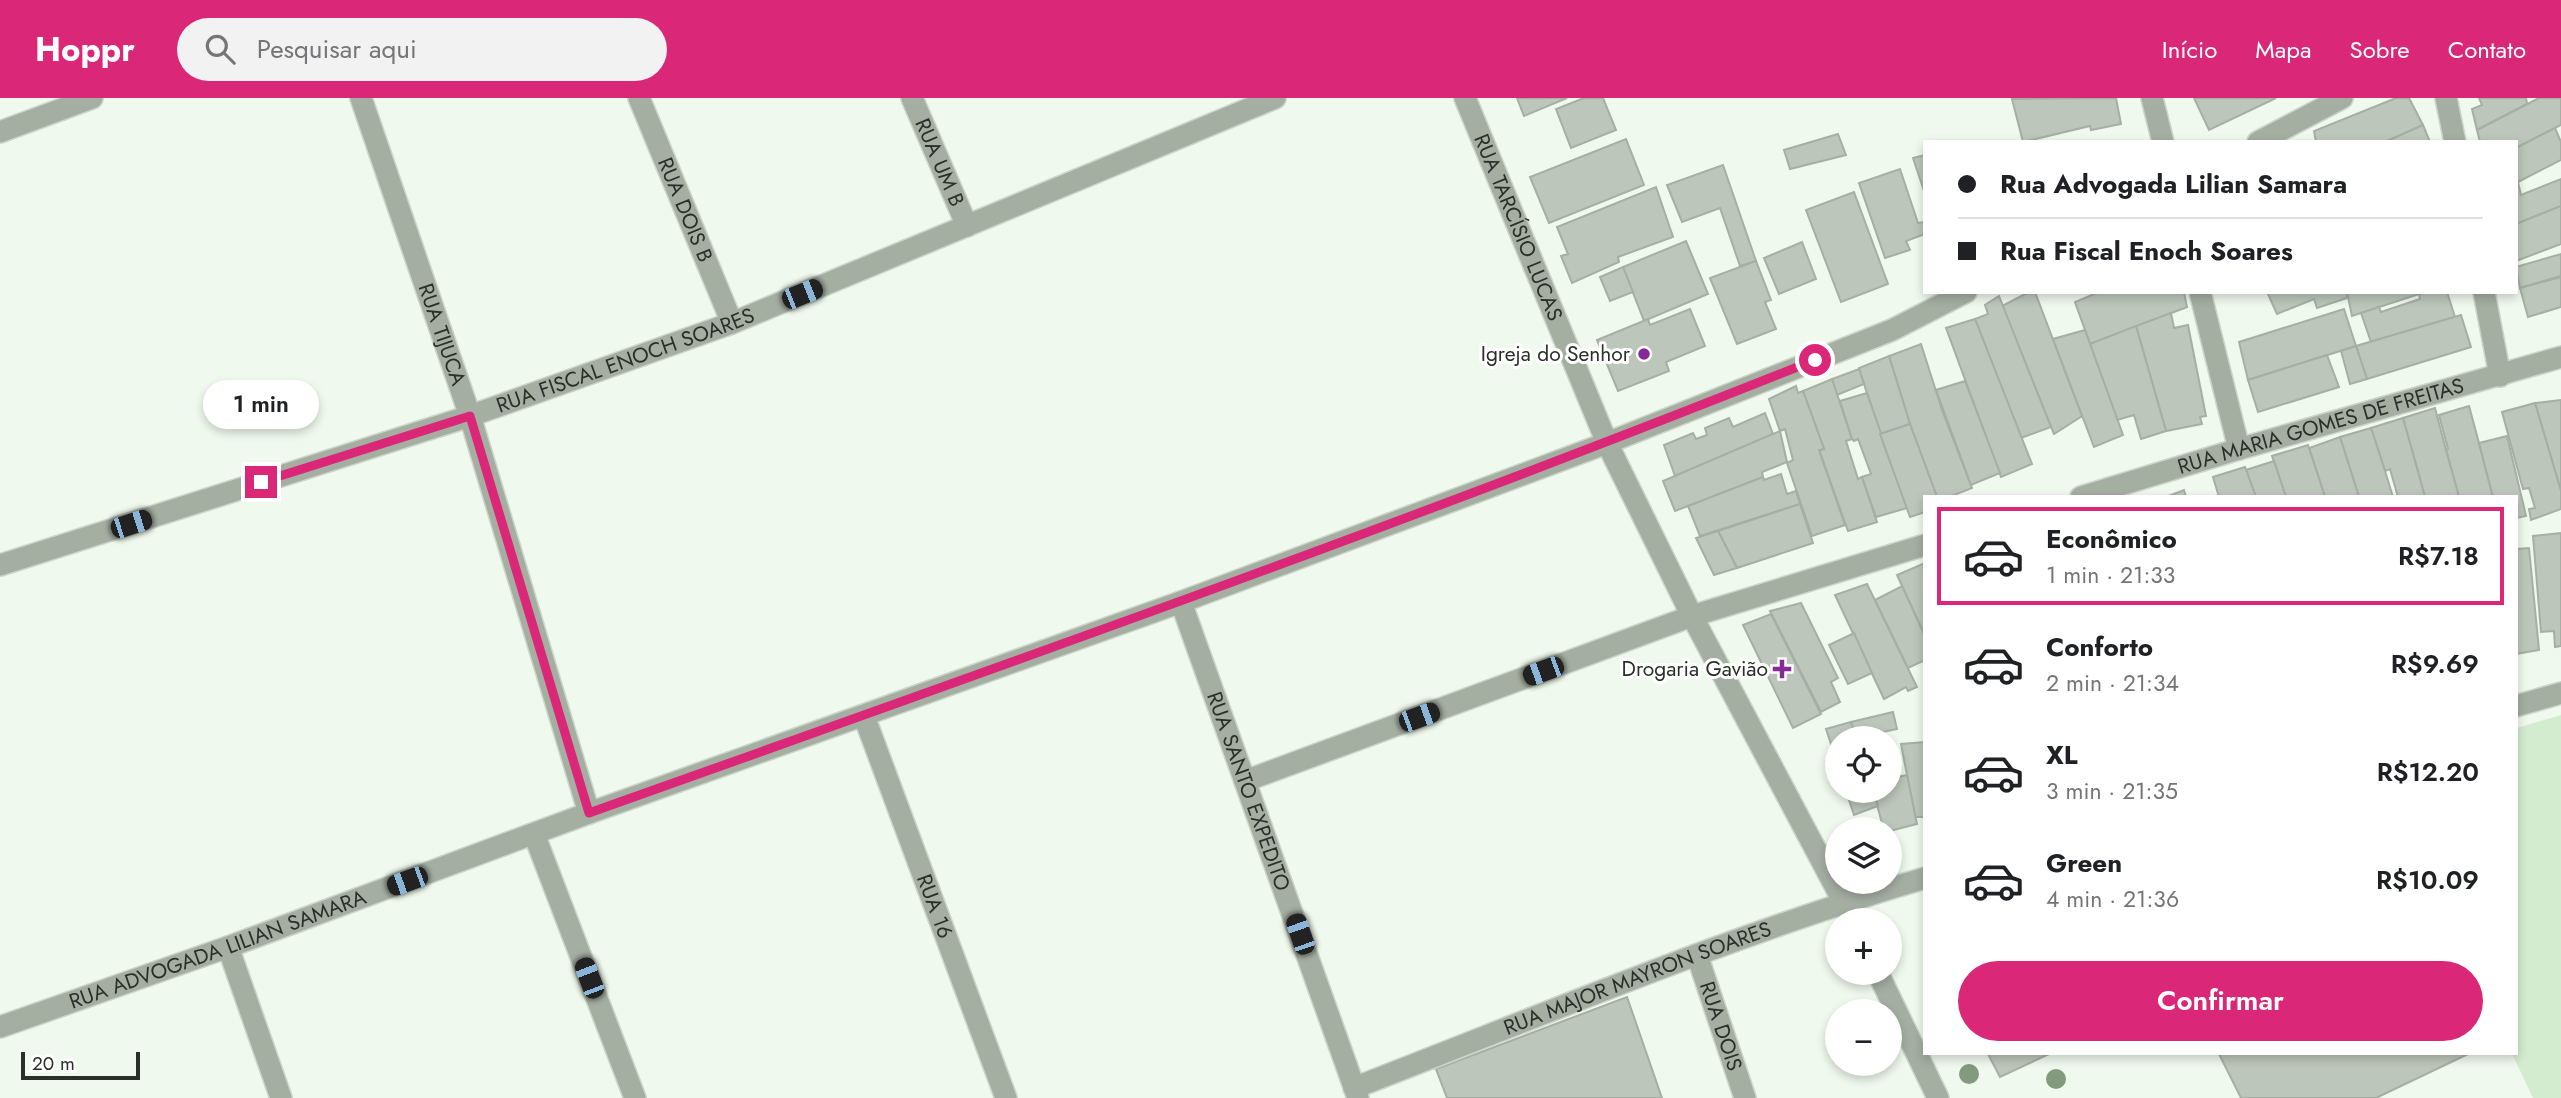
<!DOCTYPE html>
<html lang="pt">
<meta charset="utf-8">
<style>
:root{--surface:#fff;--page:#f2f2f2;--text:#202124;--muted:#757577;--line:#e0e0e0;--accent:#db2777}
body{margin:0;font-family:Jost,sans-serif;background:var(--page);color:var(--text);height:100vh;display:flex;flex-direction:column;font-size:26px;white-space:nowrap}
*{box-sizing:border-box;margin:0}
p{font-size:23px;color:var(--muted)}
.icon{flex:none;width:38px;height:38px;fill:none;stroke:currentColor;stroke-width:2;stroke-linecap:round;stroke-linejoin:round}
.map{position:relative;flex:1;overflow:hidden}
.side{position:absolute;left:1923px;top:397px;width:595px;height:560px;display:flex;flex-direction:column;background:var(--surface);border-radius:0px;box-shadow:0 4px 10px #0003}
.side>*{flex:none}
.guide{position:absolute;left:1923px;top:42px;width:595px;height:154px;border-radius:0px;box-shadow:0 4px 10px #0003;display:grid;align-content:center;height:154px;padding:0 35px;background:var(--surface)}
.fabs{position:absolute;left:1825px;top:628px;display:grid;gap:14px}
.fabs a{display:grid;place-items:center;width:77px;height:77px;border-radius:50%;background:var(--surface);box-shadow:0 4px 10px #0003;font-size:35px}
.scale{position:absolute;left:21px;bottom:18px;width:119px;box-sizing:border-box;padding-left:7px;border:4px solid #2b2f2a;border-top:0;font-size:19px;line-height:24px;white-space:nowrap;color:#2b2f2a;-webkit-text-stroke:5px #fff;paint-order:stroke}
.end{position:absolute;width:32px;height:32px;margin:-16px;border:9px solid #db2777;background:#fff;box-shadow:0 0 0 4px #fff}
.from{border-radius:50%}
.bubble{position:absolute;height:49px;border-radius:24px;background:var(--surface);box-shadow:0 4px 10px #0003;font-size:23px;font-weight:600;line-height:49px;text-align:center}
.car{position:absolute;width:21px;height:42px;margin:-21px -10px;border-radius:9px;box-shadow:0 0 5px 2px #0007;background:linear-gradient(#222 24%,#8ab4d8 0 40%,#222 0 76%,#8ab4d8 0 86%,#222 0)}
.guide b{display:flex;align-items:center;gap:24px;height:66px;font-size:26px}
.guide b+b{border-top:2px solid var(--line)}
.guide i{width:18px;height:18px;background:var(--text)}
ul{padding:12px 0 0;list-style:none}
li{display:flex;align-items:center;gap:21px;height:98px;margin:0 14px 10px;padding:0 21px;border:4px solid transparent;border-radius:0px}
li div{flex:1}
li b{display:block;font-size:26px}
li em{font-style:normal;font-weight:600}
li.on{border-color:var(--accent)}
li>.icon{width:63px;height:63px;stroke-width:1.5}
.primary-button{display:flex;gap:14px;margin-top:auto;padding:14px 35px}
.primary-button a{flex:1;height:80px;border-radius:42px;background:var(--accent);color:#fff;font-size:28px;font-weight:600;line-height:80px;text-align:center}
header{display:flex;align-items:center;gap:42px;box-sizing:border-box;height:98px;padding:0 35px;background:var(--accent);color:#fff}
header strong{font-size:33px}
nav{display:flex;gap:38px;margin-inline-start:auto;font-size:24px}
.search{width:490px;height:63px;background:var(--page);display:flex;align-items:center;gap:18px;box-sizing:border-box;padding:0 24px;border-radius:38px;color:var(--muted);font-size:26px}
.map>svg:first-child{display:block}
</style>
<header>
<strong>Hoppr</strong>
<div class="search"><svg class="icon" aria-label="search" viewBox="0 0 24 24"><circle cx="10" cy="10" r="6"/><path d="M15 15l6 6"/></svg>Pesquisar aqui</div>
<nav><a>Início</a><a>Mapa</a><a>Sobre</a><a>Contato</a></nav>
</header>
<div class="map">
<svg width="2561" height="1000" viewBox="0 0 2561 1000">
<rect width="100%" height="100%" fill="#eff9ed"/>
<!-- green -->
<path fill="#d3eccf" d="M2561 617V1000H2533L2512 956H2516L2517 630Z"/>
<!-- building -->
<g fill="#bcc6ba" stroke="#a5afa4" stroke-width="2">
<path d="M1517 0H1567L1524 18Z"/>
<path d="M1584 0H1603L1616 32 1571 50 1556 11Z"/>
<path d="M2116 0 2121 26 2091 32 2090 28 2023 44 2012 1Z"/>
<path d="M2194 0H2276L2209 32Z"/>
<path d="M2396 0H2409L2423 27 2385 44H2316L2314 33Z"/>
<path d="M2479 0H2526L2527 6 2477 32 2472 11 2482 7Z"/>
<path d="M2539 0H2561V27L2516 50V44H2480L2477 32Z"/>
<path d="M2423 27 2430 44H2385Z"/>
<path d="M2555 30 2561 44V62L2516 85V50Z"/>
<path d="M1838 36 1846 57 1790 71 1784 52Z"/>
<path d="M1626 41 1644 87 1549 125 1530 79Z"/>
<path d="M1925 57V96L1913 60Z"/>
<path d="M1723 67 1756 163 1740 168 1720 110 1682 124 1667 87Z"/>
<path d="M1900 71 1918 125 1925 124V136L1906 143 1910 152 1885 160 1859 85Z"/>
<path d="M2561 81V108L2516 126V85L2518 84 2521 97Z"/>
<path d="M1656 89 1673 139 1618 159 1619 164 1572 185 1561 158 1568 156 1557 129Z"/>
<path d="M1854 94 1888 186 1841 204 1806 112Z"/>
<path d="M2561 108V146L2516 163V126Z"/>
<path d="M1686 143 1708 196 1644 223 1623 169Z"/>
<path d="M1802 144 1816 181 1779 196 1764 160Z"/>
<path d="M2561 156V178L2520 190 2516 169Z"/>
<path d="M1756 163 1771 202 1765 204 1776 231 1737 246 1710 180Z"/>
<path d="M1623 169 1633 194 1610 203 1600 179Z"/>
<path d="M2561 179V209L2528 219 2520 190Z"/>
<path d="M2029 194H2035L2082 318 2054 336 2002 208Z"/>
<path d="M2099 194H2184L2187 209 2090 246 2075 204Z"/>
<path d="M2267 194H2347V200L2317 210 2314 201 2277 216Z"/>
<path d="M2347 194H2425L2352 218Z"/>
<path d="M2425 194H2447L2455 219 2371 244 2361 215 2379 209 2381 214 2420 201 2419 196Z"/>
<path d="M1999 198 2051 329 2021 340 1975 221 1988 216 1985 207Z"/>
<path d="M1690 211 1705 248 1666 264 1669 273 1618 293 1597 242 1648 221 1650 227Z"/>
<path d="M2344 211 2356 248 2248 282 2239 244Z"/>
<path d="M2171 215 2174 230 2188 227 2206 318 2200 319 2202 326 2166 333 2136 228Z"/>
<path d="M2461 217 2471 249 2367 281 2356 248Z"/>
<path d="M1975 221 2032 366 2001 379 1946 230Z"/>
<path d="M2136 228 2166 333 2141 341 2134 317 2117 322 2090 246Z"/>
<path d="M2085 232 2123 337 2094 349 2053 241Z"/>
<path d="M1921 246 1942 312 1972 390 1949 399H1937L1910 326 1889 258Z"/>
<path d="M2356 248 2367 281 2350 286 2341 253Z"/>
<path d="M2327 257 2339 289 2258 314 2248 282Z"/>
<path d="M1889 258 1910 326 1880 336 1859 270Z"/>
<path d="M1859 271 1864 286 1837 297 1832 281Z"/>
<path d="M1832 281 1852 341 1846 343 1858 381 1862 379 1877 424 1848 433 1819 352 1824 351 1803 293Z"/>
<path d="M1965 283 2000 375 1971 387 1936 292Z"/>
<path d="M1796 288 1798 295 1803 293 1824 351 1819 352 1845 427 1812 438 1787 365 1793 362 1785 331 1780 333 1769 301Z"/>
<path d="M1867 295 1907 410 1876 419 1862 379 1871 376 1858 341 1854 343 1852 341 1840 303Z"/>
<path d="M2561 302V393L2535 305Z"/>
<path d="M2535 305 2561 393V411L2531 422 2529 411 2535 410 2529 390 2523 391 2502 314Z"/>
<path d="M2469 308 2479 345 2493 399H2459L2446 352 2448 351 2439 317Z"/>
<path d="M2435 310 2446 352 2459 399H2425L2403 320Z"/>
<path d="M1765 315 1773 336 1675 378 1664 347 1693 335 1696 341 1707 337 1705 330 1729 320 1733 329Z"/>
<path d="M2403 320 2425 399H2398L2390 371 2385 373 2371 330Z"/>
<path d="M1910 326 1937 399H1925V414L1910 419 1880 336Z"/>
<path d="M2371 330 2385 373 2393 399H2359L2340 339Z"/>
<path d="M1780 333 1787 364 1762 374 1763 379 1675 413 1663 383Z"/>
<path d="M2507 338 2526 418 2516 420V399H2493L2479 345Z"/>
<path d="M2340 339 2359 399H2325L2309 350Z"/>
<path d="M2308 347 2325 399H2286L2272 358Z"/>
<path d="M2274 363 2286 399H2256L2246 372Z"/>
<path d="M2245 369 2256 399H2219L2213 379Z"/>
<path d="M1781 376 1787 396 1796 393 1800 406 1700 438 1688 408 1763 379 1764 382Z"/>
<path d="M2184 392 2186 399H2166Z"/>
<path d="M1800 406 1813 445 1737 470 1718 433Z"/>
<path d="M1718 433 1737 470 1714 477 1696 440Z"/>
<path d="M2561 435V548L2555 549 2554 533 2541 534 2533 438Z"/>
<path d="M2529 450 2539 552 2516 556V451Z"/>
<path d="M1925 465V538L1897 477Z"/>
<path d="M1867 486 1917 589 1908 593 1906 589 1884 601 1835 497Z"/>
<path d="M1902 488 1925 538V562L1908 570 1875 502Z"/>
<path d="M1801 505 1838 580 1831 584 1840 604 1821 614 1770 513Z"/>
<path d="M1771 516 1821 616 1793 630 1743 527Z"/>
<path d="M1854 535 1872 575 1848 586 1829 547Z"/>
<path d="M1893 614 1897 631 1883 634 1885 640H1856L1851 624Z"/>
<path d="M1851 624 1856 640H1838V667L1826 631Z"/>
<path d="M1925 644V719H1915L1901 646Z"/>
<path d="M1890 656 1897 679 1907 677 1917 726 1890 733 1884 732 1873 693H1890Z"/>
<path d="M1846 693H1873L1878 708 1854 717Z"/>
<path d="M1627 899 1662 1000H1447L1436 971Z"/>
<path d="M1988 956H2049L2000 979Z"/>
<path d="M2219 956H2468L2376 1000H2241Z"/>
</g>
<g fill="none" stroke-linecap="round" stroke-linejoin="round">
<defs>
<g id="minor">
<path id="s1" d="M361 0 470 318 589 715"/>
<path id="s2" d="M639 0 732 225"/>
<path id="s3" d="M912 0 967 128"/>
<path id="s4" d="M1465 0 1607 345 1692 518 1853 822"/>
<path d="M2152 0 2163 44"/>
<path d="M2446 0 2455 44"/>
<path d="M0 34 92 0"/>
<path d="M2258 44 2342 0"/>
<path d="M2200 194 2239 351"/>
<path d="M2484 194 2500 278"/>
<path id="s5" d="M2081 399 2239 351 2561 259"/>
<path id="s6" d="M0 467 470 318 732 225 1275 0"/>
<path id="s7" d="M1181 504 1358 1000"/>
<path d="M2516 608 2561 595"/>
<path id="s8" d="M864 618 1006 1000"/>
<path d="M1245 683 1692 518 1925 447"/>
<path d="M534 736 635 1000"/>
<path d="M228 849 281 1000"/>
<path id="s9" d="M1697 857 1745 1000"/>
<path d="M1878 875 1938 1000"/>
<path id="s10" d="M0 929 228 849 589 715 1181 504 1607 345 1892 232 1966 194"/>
<path id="s11" d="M1354 990C1543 917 1731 837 1925 780"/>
</g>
</defs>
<!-- minor casing -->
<use href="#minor" stroke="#ccd5ca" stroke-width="24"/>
<!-- minor -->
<use href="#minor" stroke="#a4afa2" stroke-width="21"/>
</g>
<!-- trees -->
<g fill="#839a7e">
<circle cx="1969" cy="976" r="10"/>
<circle cx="2056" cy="981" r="10"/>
</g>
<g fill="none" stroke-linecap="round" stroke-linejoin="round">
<!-- route -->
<path stroke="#db2777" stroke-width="9" d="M261 384 470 318 589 715C999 569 1410 424 1815 262"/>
</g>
<!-- markers -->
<g fill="#842995" stroke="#fff" stroke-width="2.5">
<circle cx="1644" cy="256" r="7"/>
<path d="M1778.5 560.5h7v7h7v7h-7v7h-7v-7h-7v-7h7z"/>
</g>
<g text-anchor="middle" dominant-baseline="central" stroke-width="6" stroke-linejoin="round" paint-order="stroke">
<!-- street labels -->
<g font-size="21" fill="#2b2f2a" stroke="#fff">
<text stroke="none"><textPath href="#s3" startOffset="70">RUA UM B</textPath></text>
<text stroke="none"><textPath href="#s2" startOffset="121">RUA DOIS B</textPath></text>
<text stroke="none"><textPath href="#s4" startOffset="140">RUA TARCÍSIO LUCAS</textPath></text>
<text stroke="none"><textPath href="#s1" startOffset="250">RUA TIJUCA</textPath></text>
<text stroke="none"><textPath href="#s6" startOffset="658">RUA FISCAL ENOCH SOARES</textPath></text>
<text stroke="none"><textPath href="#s5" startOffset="250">RUA MARIA GOMES DE FREITAS</textPath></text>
<text stroke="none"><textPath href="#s7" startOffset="201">RUA SANTO EXPEDITO</textPath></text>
<text stroke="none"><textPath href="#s8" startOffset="203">RUA 16</textPath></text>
<text stroke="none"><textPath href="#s10" startOffset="231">RUA ADVOGADA LILIAN SAMARA</textPath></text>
<text stroke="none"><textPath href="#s11" startOffset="304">RUA MAJOR MAYRON SOARES</textPath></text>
<text stroke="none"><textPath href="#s9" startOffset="75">RUA DOIS</textPath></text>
</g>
<!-- poi labels -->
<g font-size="21" fill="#2b2f2a" stroke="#fff" text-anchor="end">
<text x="1630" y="256">Igreja do Senhor</text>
<text x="1768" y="571">Drogaria Gavião</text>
</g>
</g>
</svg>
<div class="fabs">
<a><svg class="icon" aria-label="locate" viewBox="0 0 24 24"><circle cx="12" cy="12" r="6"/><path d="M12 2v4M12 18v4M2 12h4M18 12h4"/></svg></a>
<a><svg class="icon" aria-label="layers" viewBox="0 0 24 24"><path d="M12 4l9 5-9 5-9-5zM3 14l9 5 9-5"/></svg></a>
<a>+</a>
<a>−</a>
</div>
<div class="scale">20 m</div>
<i class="end from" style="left:1815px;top:262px"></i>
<i class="end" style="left:261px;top:384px"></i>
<div class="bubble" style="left:203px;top:282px;width:116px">1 min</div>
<i class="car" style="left:802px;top:196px;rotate:68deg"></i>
<i class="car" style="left:131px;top:426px;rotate:72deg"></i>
<i class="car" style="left:1543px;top:573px;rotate:250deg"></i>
<i class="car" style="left:1419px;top:619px;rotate:70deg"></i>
<i class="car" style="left:407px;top:783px;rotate:250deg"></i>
<i class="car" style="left:1300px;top:836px;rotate:341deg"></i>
<i class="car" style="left:589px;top:880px;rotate:339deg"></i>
<div class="guide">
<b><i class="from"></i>Rua Advogada Lilian Samara</b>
<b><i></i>Rua Fiscal Enoch Soares</b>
</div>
<section class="side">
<ul>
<li class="on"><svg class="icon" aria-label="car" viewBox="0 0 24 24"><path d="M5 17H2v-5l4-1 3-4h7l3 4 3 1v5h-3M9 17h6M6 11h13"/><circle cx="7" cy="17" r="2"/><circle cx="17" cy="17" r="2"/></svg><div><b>Econômico</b><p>1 min · 21:33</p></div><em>R$7.18</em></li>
<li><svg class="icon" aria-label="car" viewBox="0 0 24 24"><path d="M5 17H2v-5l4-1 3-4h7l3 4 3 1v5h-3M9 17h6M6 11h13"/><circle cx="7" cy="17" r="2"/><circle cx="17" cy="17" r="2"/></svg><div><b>Conforto</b><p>2 min · 21:34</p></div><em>R$9.69</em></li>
<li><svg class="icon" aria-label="car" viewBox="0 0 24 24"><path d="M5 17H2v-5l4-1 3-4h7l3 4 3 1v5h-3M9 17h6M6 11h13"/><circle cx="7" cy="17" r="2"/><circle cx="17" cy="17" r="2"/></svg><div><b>XL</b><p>3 min · 21:35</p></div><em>R$12.20</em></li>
<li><svg class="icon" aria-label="car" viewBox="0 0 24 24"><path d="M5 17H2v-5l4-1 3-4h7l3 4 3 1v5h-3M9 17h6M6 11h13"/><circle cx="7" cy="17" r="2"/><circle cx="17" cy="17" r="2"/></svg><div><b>Green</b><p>4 min · 21:36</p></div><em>R$10.09</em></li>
</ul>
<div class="primary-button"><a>Confirmar</a></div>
</section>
</div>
